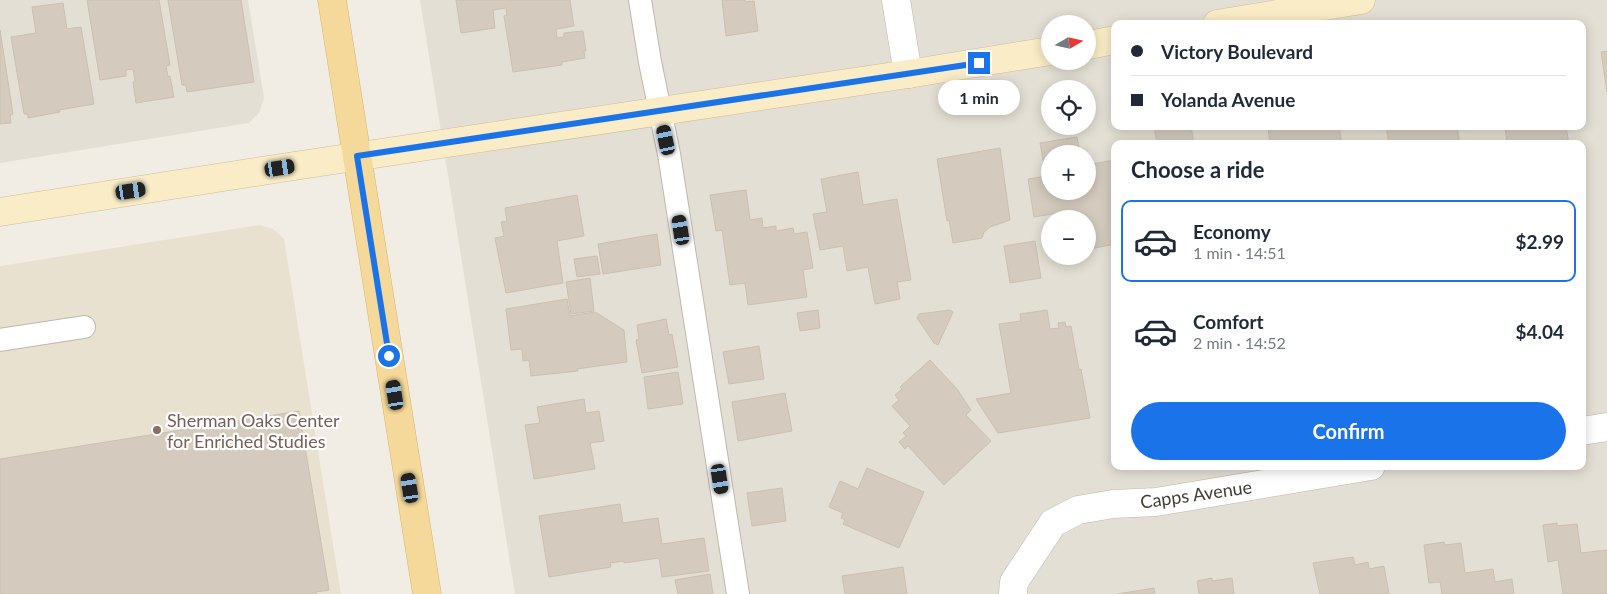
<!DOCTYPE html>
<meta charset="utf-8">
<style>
:root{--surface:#fff;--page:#f2f2f3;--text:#1f2937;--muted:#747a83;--line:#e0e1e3;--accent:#1a73e8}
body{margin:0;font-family:Lato,sans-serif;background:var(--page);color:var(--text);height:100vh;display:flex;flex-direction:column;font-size:19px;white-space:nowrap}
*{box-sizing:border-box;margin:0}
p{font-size:16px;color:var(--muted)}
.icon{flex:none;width:28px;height:28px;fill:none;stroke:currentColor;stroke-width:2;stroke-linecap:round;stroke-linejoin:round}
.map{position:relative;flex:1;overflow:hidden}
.sheet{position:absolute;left:1111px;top:140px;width:475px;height:330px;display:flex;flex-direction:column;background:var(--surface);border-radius:10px;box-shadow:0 2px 12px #0003}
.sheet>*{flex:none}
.top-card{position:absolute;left:1111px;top:20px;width:475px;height:110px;border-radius:10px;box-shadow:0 2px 12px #0003;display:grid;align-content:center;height:110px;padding:0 20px;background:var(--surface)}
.needle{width:32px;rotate:81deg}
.controls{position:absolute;left:1041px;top:15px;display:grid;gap:10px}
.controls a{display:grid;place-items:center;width:55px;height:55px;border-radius:50%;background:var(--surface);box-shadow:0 2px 12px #0003;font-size:25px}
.end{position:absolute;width:22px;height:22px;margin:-11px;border:6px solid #1a73e8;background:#fff;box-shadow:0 0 0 2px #fff}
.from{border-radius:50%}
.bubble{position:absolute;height:35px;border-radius:18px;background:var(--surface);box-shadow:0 2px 12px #0003;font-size:16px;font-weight:700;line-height:35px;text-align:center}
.car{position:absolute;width:15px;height:30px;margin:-15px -8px;border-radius:6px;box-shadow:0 0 4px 1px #0007;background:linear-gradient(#222 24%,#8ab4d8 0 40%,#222 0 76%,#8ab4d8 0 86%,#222 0)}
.top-card b{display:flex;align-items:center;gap:18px;height:48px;font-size:19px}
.top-card b+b{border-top:1px solid var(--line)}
.top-card i{width:12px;height:12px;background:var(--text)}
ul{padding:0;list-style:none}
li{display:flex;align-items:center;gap:15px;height:82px;margin:0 10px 8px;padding:0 10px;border:2px solid transparent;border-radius:10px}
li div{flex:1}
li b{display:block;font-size:19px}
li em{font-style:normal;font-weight:700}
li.selected{border-color:var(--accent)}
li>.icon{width:45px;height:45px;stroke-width:1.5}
h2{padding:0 20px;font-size:22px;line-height:60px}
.cta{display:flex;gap:10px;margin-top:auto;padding:10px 20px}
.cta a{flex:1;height:58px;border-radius:30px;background:var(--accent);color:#fff;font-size:20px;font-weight:700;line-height:58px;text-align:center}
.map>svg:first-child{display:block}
</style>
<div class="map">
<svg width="1607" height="594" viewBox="0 0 1607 594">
<rect width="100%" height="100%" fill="#f1ede5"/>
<!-- residential -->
<g fill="#e4dfd4" fill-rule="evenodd">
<path d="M0 0H248L264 98 259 113 249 123 0 163Z"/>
<path d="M420 0H1607V594H515ZM1050 24H1088V61H1050ZM1115 24H1582V126H1115ZM1050 89H1088V126H1050ZM1115 144H1582V466H1115ZM1050 154H1088V191H1050ZM1050 219H1088V256H1050Z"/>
</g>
<!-- education -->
<path fill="#e9e1d0" d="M259 225 273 229 284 239 341 594H0V266Z"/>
<!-- building -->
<g fill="#d4cbbe" stroke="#cbc0af">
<path d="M87 0H159L170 65 166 66 168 77 170 76 174 97 136 103 133 82 135 81 133 69 126 70V76L100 80Z"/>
<path d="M168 0H241L254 82 187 92 186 85H182Z"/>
<path d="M456 0H570L574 26 556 29 557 38 564 37V33L583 31 586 51H584L585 58 562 62V65L513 72 504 16 507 15 506 8 493 10 495 28 461 33Z"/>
<path d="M722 0H745V2L754 1 758 31 726 36Z"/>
<path d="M63 3 67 29 81 27 94 104 59 110 60 112 28 118V114H24L11 37 36 33 32 7Z"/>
<path d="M0 30 13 114 10 115 11 123 0 124Z"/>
<path d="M1607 51V92L1601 52Z"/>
<path d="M1154 126H1191L1194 144H1157Z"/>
<path d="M1268 126H1339L1342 144H1270Z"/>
<path d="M1386 126H1457L1460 144H1389Z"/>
<path d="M1505 126H1566L1569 144H1507Z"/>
<path d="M1077 137 1080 154H1050V191H1088V167L1092 166V164L1115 160V244L1090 249 1088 219H1059L1058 213 1034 217 1028 179 1046 176 1040 143Z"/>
<path d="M1000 148 1010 220 990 227 984 232 982 238 953 243 949 220 947 221 937 159Z"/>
<path d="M858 172 863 205 897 199 911 280 897 282 900 299 875 304 868 267 847 271 843 246 820 250 813 214 827 212 821 179Z"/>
<path d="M746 190 750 220 762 218 763 228 776 226V231L793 228 794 234 807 232 813 268 803 270 807 297 748 305 745 283 730 285 722 230 716 231 710 195Z"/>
<path d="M577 195 584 236 557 241 563 283 506 293 495 238 504 236 501 222 507 221 505 208Z"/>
<path d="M657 234 661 265 603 274 598 244Z"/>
<path d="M1035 241 1041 278 1010 283 1004 246Z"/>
<path d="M597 256 600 274 577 277 574 259Z"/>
<path d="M590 278 594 311 571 314 566 282Z"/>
<path d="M567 299 570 316 595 312 624 330 627 362 577 369 578 371 531 376 529 360 523 361 522 349 511 350 506 309Z"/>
<path d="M818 310 820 328 800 331 797 313Z"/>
<path d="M950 310 953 312 938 345 934 343 917 318 919 314Z"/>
<path d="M1047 310 1050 329 1059 328 1058 323 1065 322 1066 327 1071 326 1079 370 1081 369 1090 418 998 433 976 399 1011 393 999 324 1021 321 1020 314Z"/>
<path d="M666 319 669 335 672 334 678 367 642 373 636 340 639 339 637 325Z"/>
<path d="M759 346 764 379 729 384 723 352Z"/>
<path d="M930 360 957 389 971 410 966 415 991 441 944 485 908 446 905 449 899 442 906 436 903 433 910 426 892 406 899 400 895 395 902 389 900 387Z"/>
<path d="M678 372 683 404 648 409 644 377Z"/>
<path d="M785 393 792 431 738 441 732 402Z"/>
<path d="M584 399 586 413 599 411 604 441 590 443 595 469 534 479 525 425 540 423 537 407Z"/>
<path d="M299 411 329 590 316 592V594H0V459Z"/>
<path d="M867 468 924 492 899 548 843 524 845 520 841 518 843 513 829 507 840 481 858 489Z"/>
<path d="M782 488 786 521 752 526 747 493Z"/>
<path d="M620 504 623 523 658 518 662 544 704 538 709 571 662 577 659 558 624 563V561L610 563 611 567 549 577 539 516Z"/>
<path d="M1557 523V526L1577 524 1581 553 1607 550V594H1563L1558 560 1548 562 1543 525Z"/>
<path d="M1444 542 1445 545 1461 543 1465 573 1493 569 1495 582 1512 579 1514 594H1442L1440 582 1429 583 1424 545Z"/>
<path d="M1353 557 1355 565 1368 562 1369 569 1384 566 1389 594H1320L1313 563Z"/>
<path d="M903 567 907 594H845L842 576Z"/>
<path d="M710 574 713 594H678L675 580Z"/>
<path d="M1212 578V581L1232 578 1234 594H1199L1197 581Z"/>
<path d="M1154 588 1155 594H1117Z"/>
</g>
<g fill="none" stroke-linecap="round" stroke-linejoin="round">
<defs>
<g id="lane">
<path d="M640 0 650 62 669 154 738 594"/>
<path d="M0 340 84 327"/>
</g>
<g id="street">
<path d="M896 0 908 74"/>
<path d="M1582 431 1607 427"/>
<path d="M1013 594 1014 582 1053 523 1078 510 1113 504 1156 502 1371 466"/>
</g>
<g id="secondary">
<path d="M1217 24 1361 0"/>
<path d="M1088 45 1115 40"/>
<path d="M0 212 281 168 908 74 1050 51"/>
</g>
<path id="primary" d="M332 0 427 594"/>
</defs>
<!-- lane casing -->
<use href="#lane" stroke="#beb7ac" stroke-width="24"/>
<!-- street casing -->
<use href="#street" stroke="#beb7ac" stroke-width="29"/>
<!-- secondary casing -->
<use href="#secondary" stroke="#cdbe98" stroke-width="29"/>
<!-- primary casing -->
<use href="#primary" stroke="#d8b56b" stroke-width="29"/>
<!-- lane -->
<use href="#lane" stroke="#fff" stroke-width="22"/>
<!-- street -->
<use href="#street" stroke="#fff" stroke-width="28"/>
<!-- secondary -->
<use href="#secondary" stroke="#f9ecc6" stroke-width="28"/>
<!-- primary -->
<use href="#primary" stroke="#f5d99a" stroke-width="28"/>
</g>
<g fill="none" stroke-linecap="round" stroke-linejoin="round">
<!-- route -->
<path stroke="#1a73e8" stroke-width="6" d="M389 356 357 156 979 63"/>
</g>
<!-- markers -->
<circle fill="#8d6e63" stroke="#fff" stroke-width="2" cx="157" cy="430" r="5"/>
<g text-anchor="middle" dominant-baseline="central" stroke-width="4.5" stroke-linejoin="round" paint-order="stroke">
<!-- education labels -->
<g font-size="18" fill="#785e54" stroke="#fff" text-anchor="start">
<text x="167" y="420">Sherman Oaks Center<tspan x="167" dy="21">for Enriched Studies</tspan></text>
</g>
<!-- street labels -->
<g font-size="18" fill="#433d35" stroke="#fff">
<text transform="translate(1196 494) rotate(-8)">Capps Avenue</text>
</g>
</g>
</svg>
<div class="controls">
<a><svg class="needle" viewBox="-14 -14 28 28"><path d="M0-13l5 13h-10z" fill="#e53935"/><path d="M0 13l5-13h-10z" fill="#747a83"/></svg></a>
<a><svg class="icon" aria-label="locate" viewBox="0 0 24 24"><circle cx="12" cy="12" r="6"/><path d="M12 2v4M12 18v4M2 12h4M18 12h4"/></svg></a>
<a>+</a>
<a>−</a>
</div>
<i class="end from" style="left:389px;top:356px"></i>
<i class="end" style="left:979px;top:63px"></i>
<div class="bubble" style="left:938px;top:80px;width:82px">1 min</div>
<i class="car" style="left:666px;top:140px;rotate:348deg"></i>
<i class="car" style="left:280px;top:168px;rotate:81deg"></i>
<i class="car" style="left:131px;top:191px;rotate:81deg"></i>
<i class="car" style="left:681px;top:230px;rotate:351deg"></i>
<i class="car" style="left:395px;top:395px;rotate:351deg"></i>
<i class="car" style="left:720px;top:479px;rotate:171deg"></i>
<i class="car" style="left:410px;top:488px;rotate:351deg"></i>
<div class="top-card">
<b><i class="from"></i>Victory Boulevard</b>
<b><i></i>Yolanda Avenue</b>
</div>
<section class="sheet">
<h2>Choose a ride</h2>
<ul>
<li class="selected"><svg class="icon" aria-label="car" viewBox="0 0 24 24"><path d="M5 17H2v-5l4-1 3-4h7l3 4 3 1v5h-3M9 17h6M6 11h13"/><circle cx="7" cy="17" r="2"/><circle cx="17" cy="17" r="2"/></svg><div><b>Economy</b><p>1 min · 14:51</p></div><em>$2.99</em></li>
<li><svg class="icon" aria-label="car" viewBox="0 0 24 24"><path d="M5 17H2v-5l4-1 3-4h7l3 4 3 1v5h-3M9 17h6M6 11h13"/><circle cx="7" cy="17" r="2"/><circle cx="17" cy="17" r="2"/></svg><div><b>Comfort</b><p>2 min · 14:52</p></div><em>$4.04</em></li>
</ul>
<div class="cta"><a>Confirm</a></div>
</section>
</div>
